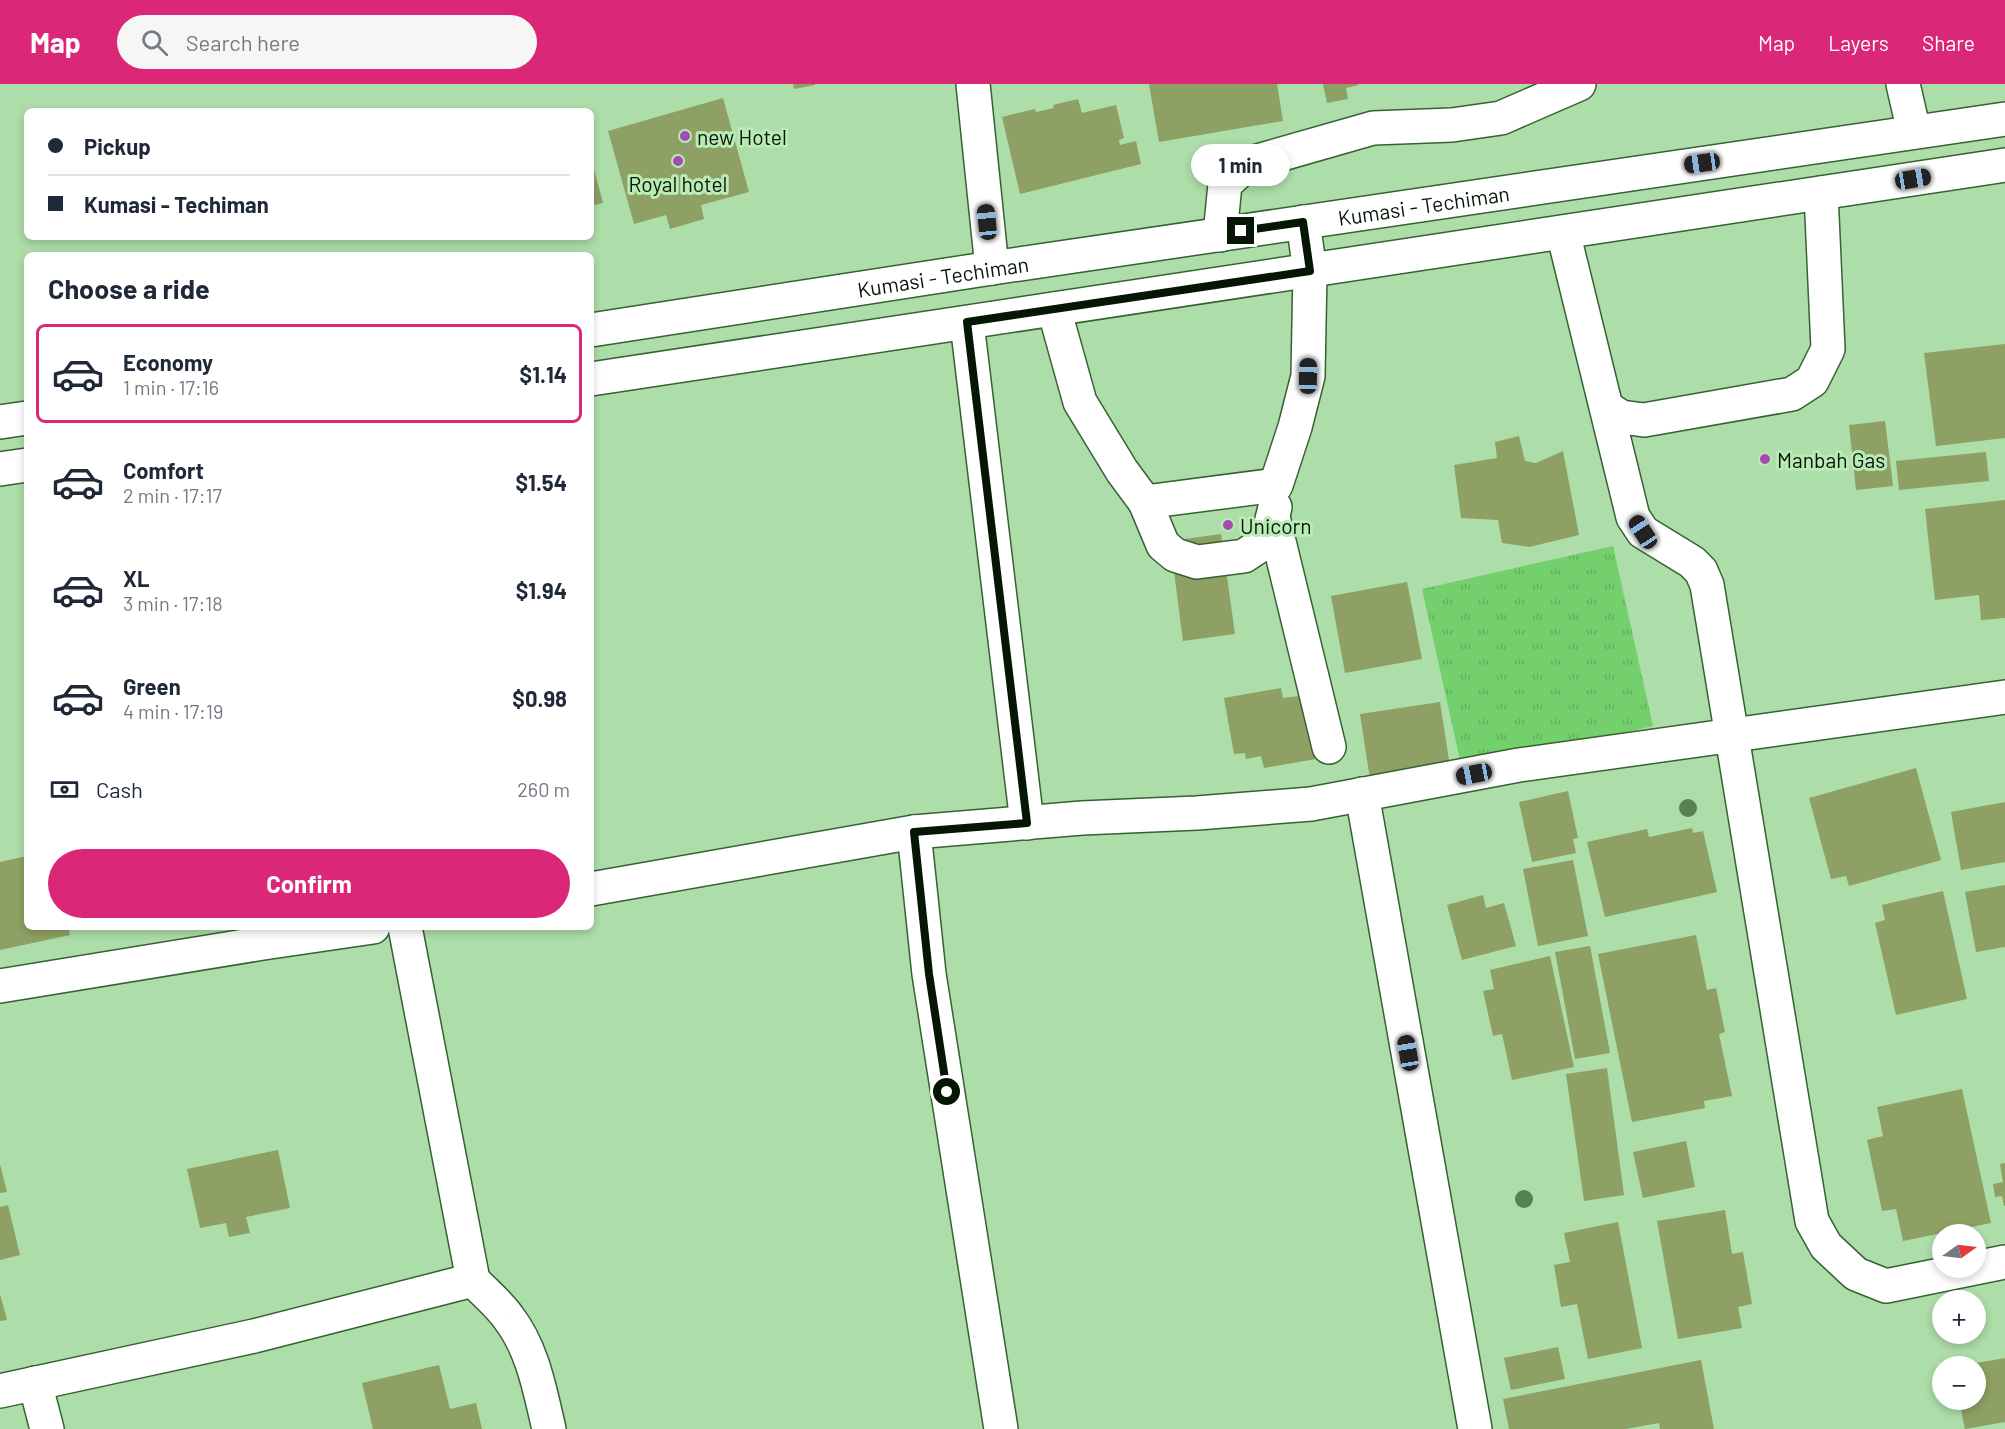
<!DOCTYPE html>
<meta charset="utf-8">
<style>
:root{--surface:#fff;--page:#f6f6f7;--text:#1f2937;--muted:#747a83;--line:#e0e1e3;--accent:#db2777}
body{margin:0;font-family:Barlow,sans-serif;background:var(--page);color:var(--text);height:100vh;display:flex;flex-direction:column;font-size:22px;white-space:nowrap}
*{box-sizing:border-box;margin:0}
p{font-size:20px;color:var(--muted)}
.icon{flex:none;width:33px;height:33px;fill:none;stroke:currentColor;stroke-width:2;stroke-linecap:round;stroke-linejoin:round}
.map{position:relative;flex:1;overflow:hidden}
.sheet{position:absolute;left:24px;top:168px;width:570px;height:678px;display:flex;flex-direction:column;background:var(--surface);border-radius:9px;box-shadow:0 3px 9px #0003}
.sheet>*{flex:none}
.top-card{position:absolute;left:24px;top:24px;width:570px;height:132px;border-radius:9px;box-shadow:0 3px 9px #0003;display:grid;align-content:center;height:132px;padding:0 24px;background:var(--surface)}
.needle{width:39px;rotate:76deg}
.controls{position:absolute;left:1932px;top:1140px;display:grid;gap:12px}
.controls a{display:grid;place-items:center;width:54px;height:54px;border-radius:50%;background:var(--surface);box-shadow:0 3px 9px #0003;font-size:30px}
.end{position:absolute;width:27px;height:27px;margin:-14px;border:8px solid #051604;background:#fff;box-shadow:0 0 0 3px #fff}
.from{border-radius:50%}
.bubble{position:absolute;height:42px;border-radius:21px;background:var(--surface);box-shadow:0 3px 9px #0003;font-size:20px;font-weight:700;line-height:42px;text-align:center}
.car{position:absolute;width:18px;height:36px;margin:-18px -9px;border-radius:8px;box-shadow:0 0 4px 2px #0007;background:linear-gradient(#222 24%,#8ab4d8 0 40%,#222 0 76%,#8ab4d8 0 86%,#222 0)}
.top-card b{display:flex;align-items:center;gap:21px;height:57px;font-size:22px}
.top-card b+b{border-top:2px solid var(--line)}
.top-card i{width:15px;height:15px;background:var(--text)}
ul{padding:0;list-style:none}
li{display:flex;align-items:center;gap:18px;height:99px;margin:0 12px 9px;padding:0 12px;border:3px solid transparent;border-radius:9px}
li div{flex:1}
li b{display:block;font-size:22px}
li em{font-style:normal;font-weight:700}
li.active{border-color:var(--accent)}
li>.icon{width:54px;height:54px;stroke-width:1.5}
h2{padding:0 24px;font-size:27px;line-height:72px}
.pay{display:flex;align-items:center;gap:15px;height:66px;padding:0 24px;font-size:22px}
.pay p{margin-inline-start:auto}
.action{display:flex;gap:12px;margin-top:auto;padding:12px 24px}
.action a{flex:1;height:69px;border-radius:36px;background:var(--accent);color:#fff;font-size:24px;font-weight:700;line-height:69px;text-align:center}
header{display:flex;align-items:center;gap:36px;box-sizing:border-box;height:84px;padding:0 30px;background:var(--accent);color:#fff}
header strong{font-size:28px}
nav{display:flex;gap:33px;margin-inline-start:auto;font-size:21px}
.search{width:420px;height:54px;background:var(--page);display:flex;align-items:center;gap:15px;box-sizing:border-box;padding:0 21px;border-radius:33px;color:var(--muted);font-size:22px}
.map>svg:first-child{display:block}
</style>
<header>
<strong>Map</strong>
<div class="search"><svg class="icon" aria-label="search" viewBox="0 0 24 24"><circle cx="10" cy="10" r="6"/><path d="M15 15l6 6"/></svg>Search here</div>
<nav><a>Map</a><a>Layers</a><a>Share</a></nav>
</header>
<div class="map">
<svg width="2005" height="1345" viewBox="0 0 2005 1345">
<defs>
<pattern id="grass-tufts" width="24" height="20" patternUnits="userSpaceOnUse" patternTransform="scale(1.5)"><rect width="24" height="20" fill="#73d06c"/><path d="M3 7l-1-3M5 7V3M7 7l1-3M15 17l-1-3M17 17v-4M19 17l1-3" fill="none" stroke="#62b25c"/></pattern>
</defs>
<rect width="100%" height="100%" fill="#addda8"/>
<!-- grass -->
<path fill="url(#grass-tufts)" d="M1613 462 1653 642 1462 685 1422 505Z"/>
<!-- building -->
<g fill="#8ea063">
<path d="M793 0H815V1L794 5Z"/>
<path d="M1149 0H1277L1283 37 1159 58Z"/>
<path d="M1323 0H1358V1L1346 4 1348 15 1327 19Z"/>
<path d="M723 14 749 108 701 121 704 135 670 145 666 131 634 140 608 47Z"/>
<path d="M1078 15 1082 29 1116 21 1124 54 1119 56 1120 61 1136 57 1141 80 1020 110 1002 33 1035 25 1036 28 1054 24 1053 21Z"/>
<path d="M591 74 603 119 591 122Z"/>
<path d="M2005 260V354L1936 362 1924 269Z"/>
<path d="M1885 337 1893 402 1856 406 1849 341Z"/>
<path d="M1519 352 1525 377 1536 379 1563 367 1579 451 1529 463 1502 459 1498 436 1461 434 1454 381 1497 374 1495 358Z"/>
<path d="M1986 368 1989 397 1899 406 1896 377Z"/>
<path d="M2005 416V534L1981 536 1979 511 1935 516 1925 425Z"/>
<path d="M1221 450 1235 550 1183 557 1170 457Z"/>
<path d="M1407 498 1422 575 1345 589 1331 512Z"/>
<path d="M1281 604 1283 614 1299 612V616H1305L1316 675 1264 684 1261 672 1246 675 1245 669 1234 670 1224 614Z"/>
<path d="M1440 618 1451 689 1371 702 1360 630Z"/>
<path d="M1916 684 1941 776 1849 802 1846 792 1831 795 1809 714Z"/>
<path d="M1568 707 1578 754 1573 755 1576 769 1532 778 1519 718Z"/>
<path d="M2005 718V778L1961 786 1951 728Z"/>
<path d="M1692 744 1693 749 1703 747 1717 808 1605 833 1587 758 1647 745 1649 753Z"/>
<path d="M27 772V843H68L70 851 0 866V778Z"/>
<path d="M1573 776 1588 852 1538 862 1523 785Z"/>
<path d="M2005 801V863L1976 868 1965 808Z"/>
<path d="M1943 807 1967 915 1896 931 1875 839 1885 836 1882 821Z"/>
<path d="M1483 811 1486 824 1504 819 1516 862 1462 876 1447 821Z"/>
<path d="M1696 851 1707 906 1716 904 1725 948 1719 950 1732 1012 1704 1017 1705 1024 1632 1038 1598 870Z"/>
<path d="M1590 862 1610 969 1575 975 1555 868Z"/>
<path d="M1550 872 1574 983 1512 996 1502 950 1493 952 1483 907 1494 905 1490 886Z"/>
<path d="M1607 984 1624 1111 1584 1117 1566 990Z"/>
<path d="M1962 1005 1991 1139 1903 1157 1896 1125 1882 1127 1867 1056 1883 1052 1877 1023Z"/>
<path d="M1686 1057 1695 1103 1643 1114 1633 1068Z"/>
<path d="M278 1066 290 1124 246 1133 250 1149 229 1153 226 1139 200 1144 187 1085Z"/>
<path d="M2005 1079V1122H2004L2002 1112 1995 1113 1993 1100 2003 1098 2000 1080Z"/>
<path d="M0 1080 7 1108 0 1109Z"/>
<path d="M8 1121 20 1171 0 1176V1123Z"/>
<path d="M1725 1126 1732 1170 1743 1168 1752 1220 1738 1223 1742 1244 1678 1255 1657 1137Z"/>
<path d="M1618 1138 1642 1264 1588 1275 1577 1220 1561 1223 1554 1181 1570 1178 1564 1149Z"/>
<path d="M0 1210 7 1236 0 1237Z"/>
<path d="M1558 1263 1565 1295 1511 1306 1504 1274Z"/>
<path d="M2005 1274V1338L1965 1345 1959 1316H1976V1282L1965 1281Z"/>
<path d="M1701 1276 1714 1345H1660L1659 1339 1626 1345H1509L1503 1315Z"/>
<path d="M439 1281 450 1325 476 1319 482 1345H373L362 1299Z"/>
</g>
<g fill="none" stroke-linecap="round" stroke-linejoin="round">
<defs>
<g id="minor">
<path d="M973 0 992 184"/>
<path d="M1903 0 1914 48"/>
<path d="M1563 148 1633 433 1643 448 1692 478 1701 487 1707 501 1812 1137 1826 1162 1856 1190 1886 1202 2005 1178"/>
<path d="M1220 151 1225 100 1247 80 1373 44 1452 41 1501 34 1579 0"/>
<path d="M1054 225 1080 318 1122 387 1145 418 1276 401 1295 343 1308 292 1310 187 1303 138"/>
<path d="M967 239 1027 739"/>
<path d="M1607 324 1621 333 1644 336 1792 310 1812 297 1828 265 1821 109"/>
<path d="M1145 418 1163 461 1175 471 1197 478 1244 472 1259 462 1269 448 1275 423"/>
<path d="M1273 433 1329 663"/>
<path d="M1362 710 1475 1345"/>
<path d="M914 748 929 890 1001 1345"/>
<path d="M591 805 914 748 1082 734 1197 729 1311 720 1519 681 2005 613"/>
<path d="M405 843 473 1196C484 1208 498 1219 508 1233 533 1265 540 1307 549 1345"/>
<path d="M0 902 263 859 373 843"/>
<path d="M35 1299 47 1345"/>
<path d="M0 1307 254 1252 473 1196"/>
</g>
<g id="highway">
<path id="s1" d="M591 246 992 184 2005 35"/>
<path d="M591 295 2005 81"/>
<path d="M0 338 27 334"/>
<path d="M0 385 27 381"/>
</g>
</defs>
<!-- minor casing -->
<use href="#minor" stroke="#366133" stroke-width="36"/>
<!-- highway casing -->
<use href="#highway" stroke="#366133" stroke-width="36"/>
<!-- minor -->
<use href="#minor" stroke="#fff" stroke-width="33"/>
<!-- highway -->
<use href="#highway" stroke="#fff" stroke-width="33"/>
</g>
<!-- trees -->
<g fill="#578153">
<circle cx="1688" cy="724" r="9"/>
<circle cx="1524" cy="1115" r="9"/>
</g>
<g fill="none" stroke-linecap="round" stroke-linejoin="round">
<!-- route -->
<path stroke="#051604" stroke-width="8" d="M947 1008 929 890 914 748 1027 739 967 238 1310 187 1303 138 1241 147"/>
</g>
<!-- markers -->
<g fill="#a549b3" stroke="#baeab5" stroke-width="2">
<circle cx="685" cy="52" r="6"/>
<circle cx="678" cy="77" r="6"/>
<circle cx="1765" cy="375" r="6"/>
<circle cx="1228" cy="441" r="6"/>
</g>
<g text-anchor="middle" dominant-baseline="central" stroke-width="6" stroke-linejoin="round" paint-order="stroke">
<!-- poi labels -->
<g font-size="21" fill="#051604" stroke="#baeab5" text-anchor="start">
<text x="697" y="52">new Hotel</text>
<text x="678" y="99" text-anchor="middle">Royal hotel</text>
<text x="1777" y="375">Manbah Gas</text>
<text x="1240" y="441">Unicorn</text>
</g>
<!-- street labels -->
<g font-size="21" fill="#051604" stroke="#baeab5">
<text stroke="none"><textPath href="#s1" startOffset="842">Kumasi - Techiman</textPath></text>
<text stroke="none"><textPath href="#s1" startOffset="356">Kumasi - Techiman</textPath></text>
</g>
</g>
</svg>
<div class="controls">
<a><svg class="needle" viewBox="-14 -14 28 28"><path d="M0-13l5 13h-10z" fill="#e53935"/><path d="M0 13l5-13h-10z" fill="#747a83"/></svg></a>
<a>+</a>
<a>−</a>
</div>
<i class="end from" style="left:947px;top:1008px"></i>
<i class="end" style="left:1241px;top:147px"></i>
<div class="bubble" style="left:1191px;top:60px;width:99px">1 min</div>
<i class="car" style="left:1702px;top:79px;rotate:262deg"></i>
<i class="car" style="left:1913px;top:95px;rotate:81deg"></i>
<i class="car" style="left:987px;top:138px;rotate:354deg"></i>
<i class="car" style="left:1308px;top:292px;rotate:1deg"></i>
<i class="car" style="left:1643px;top:448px;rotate:327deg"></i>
<i class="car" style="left:1474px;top:690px;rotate:259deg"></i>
<i class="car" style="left:1408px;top:969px;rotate:350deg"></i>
<div class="top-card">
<b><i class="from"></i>Pickup</b>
<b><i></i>Kumasi - Techiman</b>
</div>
<section class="sheet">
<h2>Choose a ride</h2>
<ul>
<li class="active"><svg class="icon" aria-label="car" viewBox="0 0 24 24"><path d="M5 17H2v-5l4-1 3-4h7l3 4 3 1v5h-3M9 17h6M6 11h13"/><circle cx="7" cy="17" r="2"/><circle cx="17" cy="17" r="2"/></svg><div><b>Economy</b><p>1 min · 17:16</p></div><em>$1.14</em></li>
<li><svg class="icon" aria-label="car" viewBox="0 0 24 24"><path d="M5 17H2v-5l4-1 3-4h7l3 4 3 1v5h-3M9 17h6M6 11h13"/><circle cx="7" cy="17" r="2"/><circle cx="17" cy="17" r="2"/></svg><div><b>Comfort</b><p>2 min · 17:17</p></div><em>$1.54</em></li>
<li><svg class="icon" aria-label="car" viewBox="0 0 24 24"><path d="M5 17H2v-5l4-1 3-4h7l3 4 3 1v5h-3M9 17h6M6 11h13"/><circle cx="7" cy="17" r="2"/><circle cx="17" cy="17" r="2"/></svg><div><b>XL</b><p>3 min · 17:18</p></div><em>$1.94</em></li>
<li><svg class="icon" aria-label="car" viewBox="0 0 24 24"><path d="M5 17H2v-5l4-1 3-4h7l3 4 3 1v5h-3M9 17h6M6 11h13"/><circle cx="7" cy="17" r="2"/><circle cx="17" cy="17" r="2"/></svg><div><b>Green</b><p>4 min · 17:19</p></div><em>$0.98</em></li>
</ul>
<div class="pay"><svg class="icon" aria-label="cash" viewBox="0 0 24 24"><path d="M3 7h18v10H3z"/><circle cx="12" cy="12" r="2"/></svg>Cash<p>260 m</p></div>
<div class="action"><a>Confirm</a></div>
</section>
</div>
